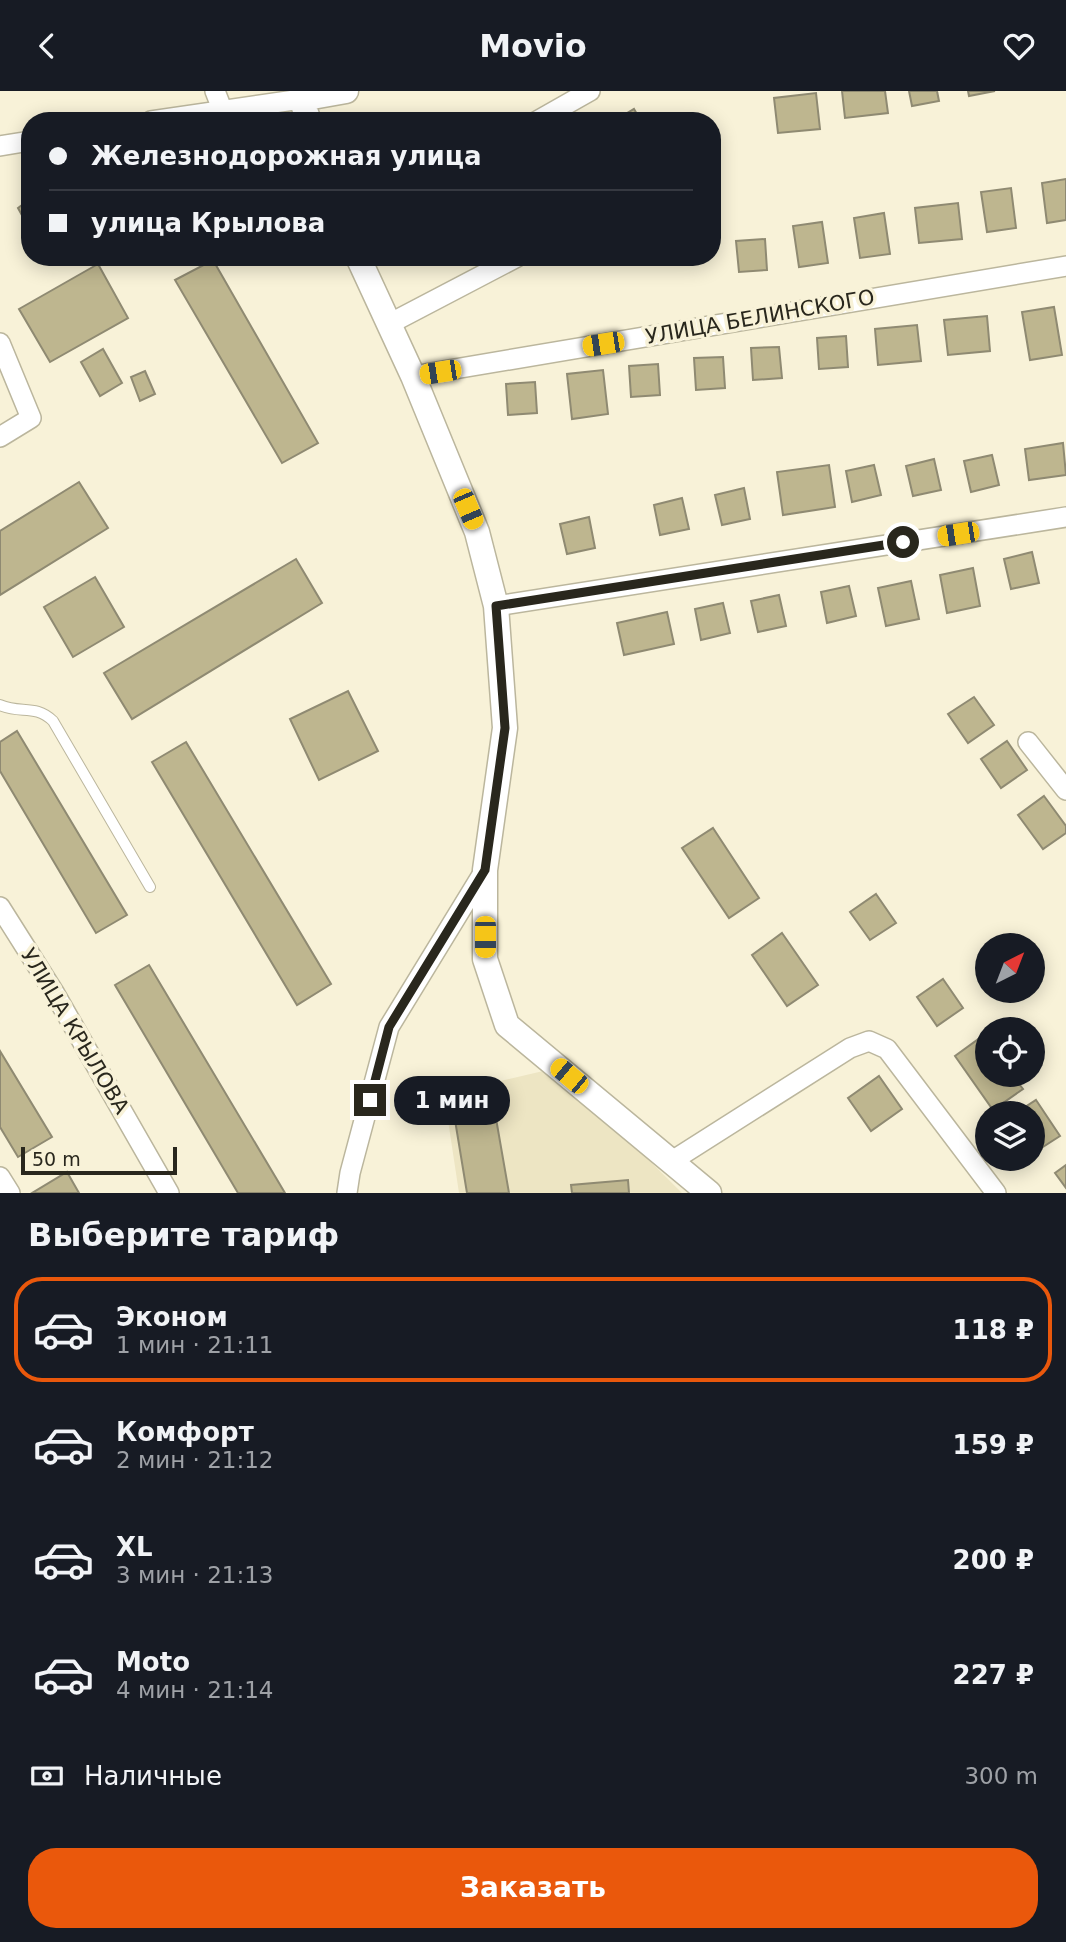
<!DOCTYPE html>
<html lang="ru">
<meta charset="utf-8">
<style>
:root{--surface:#171b24;--page:#242831;--text:#f1f3f6;--muted:#9ea1a6;--line:#363941;--accent:#ea580c}
body{margin:0;font-family:"DejaVu Sans",sans-serif;background:var(--page);color:var(--text);height:100vh;display:flex;flex-direction:column;font-size:26px;white-space:nowrap}
*{box-sizing:border-box;margin:0}
p{font-size:23px;color:var(--muted)}
.icon{flex:none;width:38px;height:38px;fill:none;stroke:currentColor;stroke-width:2;stroke-linecap:round;stroke-linejoin:round}
.map{position:relative;height:1102px;overflow:hidden}
.sheet{display:flex;flex-direction:column;background:var(--surface);flex:1}
.sheet>*{flex:none}
.guide{position:absolute;left:21px;top:21px;width:700px;height:154px;border-radius:28px;box-shadow:0 4px 18px #0003;display:grid;align-content:center;height:154px;padding:0 28px;background:var(--surface)}
.needle{width:46px;rotate:42deg}
.fabs{position:absolute;left:975px;top:842px;display:grid;gap:14px}
.fabs a{display:grid;place-items:center;width:70px;height:70px;border-radius:50%;background:var(--surface);box-shadow:0 4px 18px #0003;font-size:35px}
.scale{position:absolute;left:21px;bottom:18px;width:156px;box-sizing:border-box;padding-left:7px;border:4px solid #29271d;border-top:0;font-size:19px;line-height:24px;white-space:nowrap;color:#29271d;-webkit-text-stroke:5px #f8f2d8;paint-order:stroke}
.end{position:absolute;width:32px;height:32px;margin:-16px;border:9px solid #29271d;background:#fff;box-shadow:0 0 0 4px #fff}
.from{border-radius:50%}
.bubble{position:absolute;height:49px;border-radius:24px;background:var(--surface);box-shadow:0 4px 18px #0003;font-size:23px;font-weight:800;line-height:49px;text-align:center}
.car{position:absolute;width:21px;height:42px;margin:-21px -10px;border-radius:9px;box-shadow:0 0 5px 2px #0007;background:linear-gradient(#f5c518 24%,#345 0 40%,#f5c518 0 76%,#345 0 86%,#f5c518 0)}
.guide b{display:flex;align-items:center;gap:24px;height:66px;font-size:26px}
.guide b+b{border-top:2px solid var(--line)}
.guide i{width:18px;height:18px;background:var(--text)}
ul{padding:0;list-style:none}
li{display:flex;align-items:center;gap:21px;height:105px;margin:0 14px 10px;padding:0 14px;border:4px solid transparent;border-radius:28px}
li div{flex:1}
li b{display:block;font-size:26px}
li em{font-style:normal;font-weight:800}
li.current{border-color:var(--accent)}
li>.icon{width:63px;height:63px;stroke-width:1.5}
h2{padding:0 28px;font-size:32px;line-height:84px}
.pay{display:flex;align-items:center;gap:18px;height:77px;padding:0 28px;font-size:26px}
.pay p{margin-inline-start:auto}
.action{display:flex;gap:14px;margin-top:auto;padding:14px 28px}
.action a{flex:1;height:80px;border-radius:28px;background:var(--accent);color:#fff;font-size:28px;font-weight:800;line-height:80px;text-align:center}
header{display:flex;justify-content:space-between;align-items:center;height:91px;padding:0 28px;background:var(--surface);font-size:32px;font-weight:800}
.map>svg:first-child{display:block}
</style>
<header><svg class="icon" aria-label="back" viewBox="0 0 24 24"><path d="M15 5l-7 7 7 7"/></svg>Movio<svg class="icon" aria-label="heart" viewBox="0 0 24 24"><path d="M12 20l-8-8c-3-5 5-10 8-4 3-6 11-1 8 4z"/></svg></header>
<div class="map">
<svg width="1066" height="1102" viewBox="0 0 1066 1102">
<rect width="100%" height="100%" fill="#f8f2d8"/>
<!-- built -->
<path fill="#ede5c3" d="M556 977 682 1102H459L444 1003Z"/>
<!-- building -->
<g fill="#beb68f" stroke="#8f8a72" stroke-width="2">
<path d="M842 0H885L888 22 845 27Z"/>
<path d="M909 0H937L939 10 912 15Z"/>
<path d="M968 0H995L969 5Z"/>
<path d="M816 2 820 38 778 42 774 7Z"/>
<path d="M634 18 641 30H614Z"/>
<path d="M1066 88V129L1047 132 1042 92Z"/>
<path d="M1011 97 1016 137 987 141 981 101Z"/>
<path d="M30 108V139L18 117Z"/>
<path d="M958 112 962 148 919 152 915 117Z"/>
<path d="M884 122 890 163 860 167 854 127Z"/>
<path d="M822 131 828 172 799 176 793 135Z"/>
<path d="M765 148 767 179 739 181 736 150Z"/>
<path d="M213 169 318 352 282 372 175 189Z"/>
<path d="M98 173 128 227 50 271 19 218Z"/>
<path d="M1054 216 1062 264 1030 269 1022 221Z"/>
<path d="M987 225 990 260 948 264 944 229Z"/>
<path d="M917 234 921 270 878 274 875 238Z"/>
<path d="M846 245 848 276 819 278 817 247Z"/>
<path d="M779 256 782 287 753 289 751 257Z"/>
<path d="M103 258 122 292 100 305 81 271Z"/>
<path d="M723 266 725 297 696 299 694 267Z"/>
<path d="M658 273 660 304 631 306 629 275Z"/>
<path d="M603 279 608 323 572 328 567 283Z"/>
<path d="M145 280 155 303 140 310 131 286Z"/>
<path d="M535 291 537 322 508 324 506 293Z"/>
<path d="M1063 352 1066 384 1029 389 1025 358Z"/>
<path d="M992 364 999 394 971 401 964 370Z"/>
<path d="M934 368 941 399 913 405 906 375Z"/>
<path d="M829 374 835 416 783 424 777 381Z"/>
<path d="M874 374 881 404 852 411 846 380Z"/>
<path d="M79 391 108 437 0 504V440Z"/>
<path d="M744 397 750 428 722 434 715 404Z"/>
<path d="M682 407 689 438 660 444 654 414Z"/>
<path d="M589 426 595 457 567 463 560 433Z"/>
<path d="M1032 461 1039 492 1011 498 1004 468Z"/>
<path d="M296 468 322 512 132 628 104 582Z"/>
<path d="M973 477 980 515 947 522 940 484Z"/>
<path d="M95 486 124 536 73 566 44 516Z"/>
<path d="M911 490 919 528 886 535 878 497Z"/>
<path d="M849 495 856 525 827 532 821 501Z"/>
<path d="M779 504 786 535 758 541 751 510Z"/>
<path d="M723 512 730 542 701 549 695 518Z"/>
<path d="M667 521 674 553 624 564 617 532Z"/>
<path d="M348 600 378 660 319 689 290 628Z"/>
<path d="M974 606 994 634 968 652 948 623Z"/>
<path d="M17 640 127 824 96 842 0 680V651Z"/>
<path d="M1007 650 1027 679 1001 697 981 668Z"/>
<path d="M186 651 331 893 297 914 152 671Z"/>
<path d="M1044 705 1066 735V742L1043 758 1018 724Z"/>
<path d="M713 737 759 807 729 827 682 757Z"/>
<path d="M876 803 896 832 870 849 850 821Z"/>
<path d="M782 842 818 894 787 915 752 864Z"/>
<path d="M149 874 285 1102H238L115 894Z"/>
<path d="M943 888 963 917 937 935 917 906Z"/>
<path d="M984 944 987 948V984H1012L1023 998 993 1019 955 965Z"/>
<path d="M0 960 52 1046 18 1066 0 1036Z"/>
<path d="M879 985 902 1018 871 1040 848 1007Z"/>
<path d="M1036 1009 1060 1045 1032 1063V1022H1016Z"/>
<path d="M494 1016 509 1102H467L454 1023Z"/>
<path d="M1066 1074V1097L1055 1082Z"/>
<path d="M67 1081 79 1102H32Z"/>
<path d="M628 1089 629 1102H572L571 1094Z"/>
</g>
<g fill="none" stroke-linecap="round" stroke-linejoin="round">
<defs>
<path id="service" d="M0 614C21 623 35 613 53 630L150 796"/>
<g id="minor">
<path d="M215 0 222 18"/>
<path d="M151 30 301 8"/>
<path d="M537 30 590 0"/>
<path d="M0 55 30 50"/>
<path d="M389 233 517 166"/>
<path d="M0 252 31 327 0 346"/>
<path d="M413 285 1066 175"/>
<path d="M496 515 1066 426"/>
<path d="M1028 651 1066 699"/>
<path d="M0 816 55 903 169 1102"/>
<path d="M672 1070 850 957 869 950 887 958 996 1102"/>
<path d="M0 1086 10 1102"/>
<path d="M347 1102 350 1082 389 936 485 779"/>
</g>
<g id="tertiary">
<path d="M309 30 301 8 346 0"/>
<path d="M358 166 413 285 477 441 496 515 505 637 485 779V868L507 934 709 1102"/>
</g>
</defs>
<!-- service casing -->
<use href="#service" stroke="#bbb69d" stroke-width="12"/>
<!-- minor casing -->
<use href="#minor" stroke="#bbb69d" stroke-width="22"/>
<!-- tertiary casing -->
<use href="#tertiary" stroke="#bbb69d" stroke-width="27"/>
<!-- service -->
<use href="#service" stroke="#fff" stroke-width="10"/>
<!-- minor -->
<use href="#minor" stroke="#fff" stroke-width="19"/>
<!-- tertiary -->
<use href="#tertiary" stroke="#fff" stroke-width="24"/>
</g>
<g fill="none" stroke-linecap="round" stroke-linejoin="round">
<!-- route -->
<path stroke="#29271d" stroke-width="9" d="M370 1009 389 936 485 779 505 637 496 515 903 451"/>
</g>
<g text-anchor="middle" dominant-baseline="central" stroke-width="7" stroke-linejoin="round" paint-order="stroke">
<!-- street labels -->
<g font-size="21" fill="#29271d" stroke="#f8f2d8">
<text transform="translate(760 226) rotate(-10)">УЛИЦА БЕЛИНСКОГО</text>
<text transform="translate(75 940) rotate(59)">УЛИЦА КРЫЛОВА</text>
</g>
</g>
</svg>
<div class="fabs">
<a><svg class="needle" viewBox="-14 -14 28 28"><path d="M0-13l5 13h-10z" fill="#e53935"/><path d="M0 13l5-13h-10z" fill="#9ea1a6"/></svg></a>
<a><svg class="icon" aria-label="locate" viewBox="0 0 24 24"><circle cx="12" cy="12" r="6"/><path d="M12 2v4M12 18v4M2 12h4M18 12h4"/></svg></a>
<a><svg class="icon" aria-label="layers" viewBox="0 0 24 24"><path d="M12 4l9 5-9 5-9-5zM3 14l9 5 9-5"/></svg></a>
</div>
<div class="scale">50 m</div>
<i class="end from" style="left:903px;top:451px"></i>
<i class="end" style="left:370px;top:1009px"></i>
<div class="bubble" style="left:394px;top:985px;width:116px">1 мин</div>
<i class="car" style="left:603px;top:253px;rotate:261deg"></i>
<i class="car" style="left:440px;top:281px;rotate:261deg"></i>
<i class="car" style="left:468px;top:418px;rotate:157deg"></i>
<i class="car" style="left:958px;top:443px;rotate:261deg"></i>
<i class="car" style="left:485px;top:846px;rotate:180deg"></i>
<i class="car" style="left:569px;top:985px;rotate:310deg"></i>
<div class="guide">
<b><i class="from"></i>Железнодорожная улица</b>
<b><i></i>улица Крылова</b>
</div>
</div>
<section class="sheet">
<h2>Выберите тариф</h2>
<ul>
<li class="current"><svg class="icon" aria-label="car" viewBox="0 0 24 24"><path d="M5 17H2v-5l4-1 3-4h7l3 4 3 1v5h-3M9 17h6M6 11h13"/><circle cx="7" cy="17" r="2"/><circle cx="17" cy="17" r="2"/></svg><div><b>Эконом</b><p>1 мин · 21:11</p></div><em>118 ₽</em></li>
<li><svg class="icon" aria-label="car" viewBox="0 0 24 24"><path d="M5 17H2v-5l4-1 3-4h7l3 4 3 1v5h-3M9 17h6M6 11h13"/><circle cx="7" cy="17" r="2"/><circle cx="17" cy="17" r="2"/></svg><div><b>Комфорт</b><p>2 мин · 21:12</p></div><em>159 ₽</em></li>
<li><svg class="icon" aria-label="car" viewBox="0 0 24 24"><path d="M5 17H2v-5l4-1 3-4h7l3 4 3 1v5h-3M9 17h6M6 11h13"/><circle cx="7" cy="17" r="2"/><circle cx="17" cy="17" r="2"/></svg><div><b>XL</b><p>3 мин · 21:13</p></div><em>200 ₽</em></li>
<li><svg class="icon" aria-label="car" viewBox="0 0 24 24"><path d="M5 17H2v-5l4-1 3-4h7l3 4 3 1v5h-3M9 17h6M6 11h13"/><circle cx="7" cy="17" r="2"/><circle cx="17" cy="17" r="2"/></svg><div><b>Moto</b><p>4 мин · 21:14</p></div><em>227 ₽</em></li>
</ul>
<div class="pay"><svg class="icon" aria-label="cash" viewBox="0 0 24 24"><path d="M3 7h18v10H3z"/><circle cx="12" cy="12" r="2"/></svg>Наличные<p>300 m</p></div>
<div class="action"><a>Заказать</a></div>
</section>
